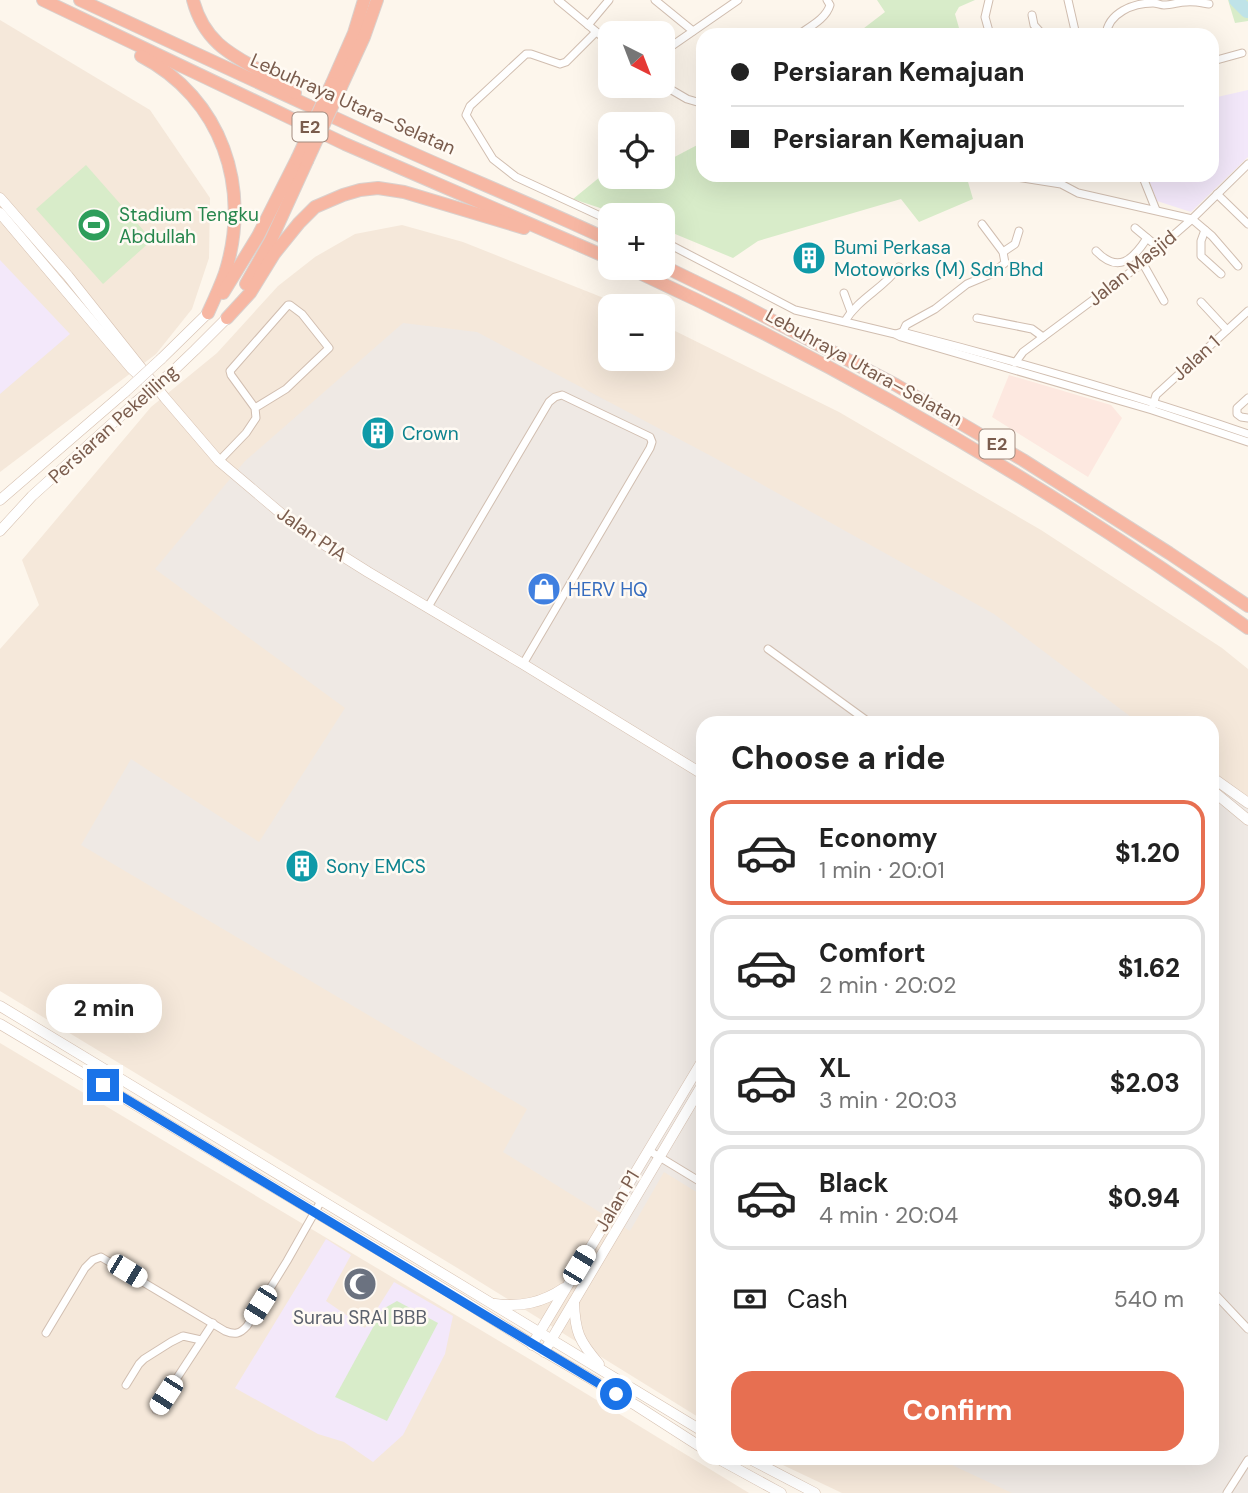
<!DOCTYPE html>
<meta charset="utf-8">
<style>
:root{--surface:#fff;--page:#f6f6f6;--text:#222;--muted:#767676;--line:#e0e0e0;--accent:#e76f51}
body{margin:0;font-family:"DM Sans",sans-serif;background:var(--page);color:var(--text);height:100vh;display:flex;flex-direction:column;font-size:26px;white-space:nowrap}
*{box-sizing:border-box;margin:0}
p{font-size:23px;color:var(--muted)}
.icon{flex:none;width:38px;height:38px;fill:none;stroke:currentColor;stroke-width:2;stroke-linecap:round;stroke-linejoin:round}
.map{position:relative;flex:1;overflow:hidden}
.sheet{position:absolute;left:696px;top:716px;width:523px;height:749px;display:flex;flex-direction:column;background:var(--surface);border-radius:21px;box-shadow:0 7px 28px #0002}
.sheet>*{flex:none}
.top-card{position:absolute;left:696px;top:28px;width:523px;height:154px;border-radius:21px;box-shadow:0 7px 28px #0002;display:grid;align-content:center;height:154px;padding:0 35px;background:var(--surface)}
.needle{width:46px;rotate:138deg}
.controls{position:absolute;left:598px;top:21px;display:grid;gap:14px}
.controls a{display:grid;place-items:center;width:77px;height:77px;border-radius:14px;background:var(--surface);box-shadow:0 7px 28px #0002;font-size:35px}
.end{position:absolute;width:32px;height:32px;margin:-16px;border:9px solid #1a73e8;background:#fff;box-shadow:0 0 0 4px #fff}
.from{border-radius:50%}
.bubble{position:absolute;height:49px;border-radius:21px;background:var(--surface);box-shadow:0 7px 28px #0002;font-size:23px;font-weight:700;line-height:49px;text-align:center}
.car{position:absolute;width:21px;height:42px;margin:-21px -10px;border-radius:9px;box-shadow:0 0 5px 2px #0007;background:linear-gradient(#fff 24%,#345 0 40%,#fff 0 76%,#345 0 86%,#fff 0)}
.top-card b{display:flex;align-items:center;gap:24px;height:66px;font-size:26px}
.top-card b+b{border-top:2px solid var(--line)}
.top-card i{width:18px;height:18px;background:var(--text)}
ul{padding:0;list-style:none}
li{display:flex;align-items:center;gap:21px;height:105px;margin:0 14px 10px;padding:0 21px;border:4px solid var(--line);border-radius:21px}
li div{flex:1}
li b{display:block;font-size:26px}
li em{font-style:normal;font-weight:700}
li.on{border-color:var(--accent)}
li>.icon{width:63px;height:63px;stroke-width:1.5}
h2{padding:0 35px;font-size:32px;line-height:84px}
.pay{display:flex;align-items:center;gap:18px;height:77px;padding:0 35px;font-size:26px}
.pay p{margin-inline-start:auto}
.cta{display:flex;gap:14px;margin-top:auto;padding:14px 35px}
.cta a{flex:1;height:80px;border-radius:21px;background:var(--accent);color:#fff;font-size:28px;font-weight:700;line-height:80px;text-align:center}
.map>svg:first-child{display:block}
</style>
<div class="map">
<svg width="1248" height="1493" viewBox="0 0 1248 1493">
<rect width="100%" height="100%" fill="#fdf6ec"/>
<!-- residential -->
<g fill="#f5e8da">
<path d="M0 20 150 110 210 198 209 258 192 309 156 354 0 472Z"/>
<path d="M402 225 463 242 624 306H611V359H663V325L839 412 1041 530 1222 648 1248 669V1493H842L768 1458H1213V723H704L703 1420 459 1269 0 991V649L39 605 22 560 151 407 217 353 278 286 315 257 355 234Z"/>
<path d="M0 1043 531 1360 749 1493H0Z"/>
</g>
<!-- commercial -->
<path fill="#fde8e0" d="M1009 375 1111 405 1122 418 1088 477 992 417Z"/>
<!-- industrial -->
<g fill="#efe9e4">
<path d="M403 323 477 332 713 457 994 614 1139 723H704L703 1196 664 1172 630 1231 503 1152 527 1109 81 845 131 759 259 842 345 708 155 569 245 461Z"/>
<path d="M1213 778 1248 804V1493H1012L937 1458H1213Z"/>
</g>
<!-- education -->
<g fill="#f3e8fa">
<path d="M1248 90V157L1191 212 1157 201 1147 175H1213V98Z"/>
<path d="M0 260 70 334 0 394Z"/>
<path d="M326 1239 351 1255 326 1301 365 1328 394 1282 453 1316 445 1354 403 1435 373 1462 344 1442 318 1434 235 1388Z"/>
</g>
<!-- green -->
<g fill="#d8ecc9">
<path d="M877 0H975L959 7 955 14 961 35H855L885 12Z"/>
<path d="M1228 0H1248V21L1235 23Z"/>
<path d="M703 142 704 175H966L973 199 919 222 901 199 758 241 733 258 663 229V215H621L573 199 611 168V177H663V163Z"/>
<path d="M86 165 152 240 103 284 36 209Z"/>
<path d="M397 1301 438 1323 387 1421 335 1397 383 1309Z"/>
</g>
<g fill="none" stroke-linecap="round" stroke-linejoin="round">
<!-- river -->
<path stroke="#bfe3e8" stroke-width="14" d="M1236 0 1247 11"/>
<defs>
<g id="minor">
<path d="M558 0 611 44"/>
<path d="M655 0 693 31"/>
<path d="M989 0 985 17 990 35"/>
<path d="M1068 0 1076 35"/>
<path d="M1032 15 1034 25 1043 35"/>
<path d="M588 25 609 0"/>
<path d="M596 32 566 62 560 64 531 54H526L470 106 466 115 493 159 516 177 611 221"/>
<path d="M798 35C809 27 826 19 830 5L827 0"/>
<path d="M1106 35C1108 13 1133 3 1153 3 1157 3 1160 5 1164 5 1172 5 1179 2 1186 2 1194 1 1202 3 1209 4"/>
<path d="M663 52 738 0"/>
<path d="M1213 61 1242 53"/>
<path d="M663 85 687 99 704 104"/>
<path d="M1003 175 1061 184 1078 193 1192 219 1212 236 1238 266"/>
<path d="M1142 175 1156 210"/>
<path d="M1217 194 1248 224"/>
<path d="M1135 228 1159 248"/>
<path d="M1205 230 1201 241V256L1221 274"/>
<path d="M663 241 795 310 895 334 901 337 1152 410 1248 442"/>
<path d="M1096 251C1118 274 1133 260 1147 238"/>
<path d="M1003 252 1015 244 1019 231"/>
<path d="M1142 262 1164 301"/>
<path d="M844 293 851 312"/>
<path d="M1201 302 1227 330"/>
<path d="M977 318 1032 329 1043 337"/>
<path d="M845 321C858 299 884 288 899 267"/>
<path d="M896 334 902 332C1019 362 1134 395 1248 434"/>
<path d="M901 336 906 325 935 309 967 284 991 274 1005 263 1003 252 982 224"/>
<path d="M1015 363 1023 352 1136 268 1192 219 1248 164"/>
<path d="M1248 398 1237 408V414L1241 417 1248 418"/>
<path d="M1153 405 1156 395 1248 311"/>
<path d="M219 461 246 433 256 418 255 408 231 375 230 371 288 305H290L302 314 329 348 286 389 255 408"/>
<path d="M428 607 549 402 555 397 562 395 650 437 652 442 650 448 523 664"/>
<path d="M768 649 870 723"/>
<path d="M648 1150 704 1184"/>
<path d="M1213 1292 1248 1329"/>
<path d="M46 1333 85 1268 93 1260 101 1257 225 1331C235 1335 240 1334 247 1326L287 1261 321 1201"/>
<path d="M126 1385 139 1364 144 1359 171 1342 183 1336 201 1340"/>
<path d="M156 1410 213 1323"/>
<path d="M1227 1493 1248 1460"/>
</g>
<g id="secondary">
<path d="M0 198 68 276 165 398 219 461 284 516 325 545 368 572 523 664 704 775"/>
<path d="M0 213 131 368 146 382"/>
<path d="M161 359 208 313"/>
<path d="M172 372 195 350 227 318"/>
<path d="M0 500 125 392"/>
<path d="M0 531 32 496 136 402"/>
<path d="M1213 778 1248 803"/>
<path d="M1213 791 1248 820"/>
<path d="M0 1006 704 1432"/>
<path d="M0 1024 459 1298 540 1349 637 1406 704 1449"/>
<path d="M574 1302C575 1332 579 1341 599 1364"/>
<path d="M495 1304C521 1307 542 1303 564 1288"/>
<path d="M532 1345 704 1058"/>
<path d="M544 1352 704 1082"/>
<path d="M717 1458 781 1493"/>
<path d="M748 1458 815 1493"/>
</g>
<g id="motorway">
<path d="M43 0 345 144 611 259"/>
<path d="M80 0C173 43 266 86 359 129 442 168 528 202 611 241"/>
<path d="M193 0C208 58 256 61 295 93"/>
<path d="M141 56C222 98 252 188 225 273 220 287 214 300 208 313"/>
<path d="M332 83 354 33 364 0"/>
<path d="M341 87 364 37 377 0"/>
<path d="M663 266 735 301 896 385 1023 460 1169 553 1248 606"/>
<path d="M629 268C847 368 1053 489 1248 628"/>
<path d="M246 284 271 240 307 161"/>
<path d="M223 293 258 236 297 159"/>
<path d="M227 318 250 293 274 254 299 223 315 207 343 195 360 190 378 188 404 192 524 228"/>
</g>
</defs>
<!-- minor casing -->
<use href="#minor" stroke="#d1beb0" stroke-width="9"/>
<!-- secondary casing -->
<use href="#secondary" stroke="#d6c0b0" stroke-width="11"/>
<!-- motorway casing -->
<use href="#motorway" stroke="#dad1cd" stroke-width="14"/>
<!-- minor -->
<use href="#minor" stroke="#fff" stroke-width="7"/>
<!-- secondary -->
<use href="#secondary" stroke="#fff" stroke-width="10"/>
<!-- motorway -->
<use href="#motorway" stroke="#f7b7a3" stroke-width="12"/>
<defs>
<g id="secondary-bridge">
<path d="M125 392 161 359"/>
<path d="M136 402 172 372"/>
</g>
<g id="motorway-bridge">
<path d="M297 159 332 83"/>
<path d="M307 161 341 87"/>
</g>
</defs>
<!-- secondary-bridge casing -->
<use href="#secondary-bridge" stroke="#d6c0b0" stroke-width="11" stroke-linecap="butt"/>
<!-- motorway-bridge casing -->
<use href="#motorway-bridge" stroke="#dad1cd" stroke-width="14" stroke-linecap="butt"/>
<!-- secondary-bridge -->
<use href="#secondary-bridge" stroke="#fff" stroke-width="10"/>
<!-- motorway-bridge -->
<use href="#motorway-bridge" stroke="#f7b7a3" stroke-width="12"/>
</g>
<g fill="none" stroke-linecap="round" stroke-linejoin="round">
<!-- route -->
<path stroke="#1a73e8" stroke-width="9" d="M103 1085 616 1394"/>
</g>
<!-- icons -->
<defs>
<symbol id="stadium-disc" viewBox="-11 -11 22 22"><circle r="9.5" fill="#2e9e5b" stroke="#fffaf3"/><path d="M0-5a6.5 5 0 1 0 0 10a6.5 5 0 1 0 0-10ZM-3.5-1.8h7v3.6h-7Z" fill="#fff"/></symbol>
<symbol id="building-disc" viewBox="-11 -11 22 22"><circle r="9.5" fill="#0f9aa8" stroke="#fffaf3"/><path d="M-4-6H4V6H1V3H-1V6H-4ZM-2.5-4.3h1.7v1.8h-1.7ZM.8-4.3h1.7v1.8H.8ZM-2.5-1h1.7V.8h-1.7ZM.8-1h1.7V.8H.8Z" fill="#fff"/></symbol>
<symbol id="shop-disc" viewBox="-11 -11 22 22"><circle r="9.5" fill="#3f7fe0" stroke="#fffaf3"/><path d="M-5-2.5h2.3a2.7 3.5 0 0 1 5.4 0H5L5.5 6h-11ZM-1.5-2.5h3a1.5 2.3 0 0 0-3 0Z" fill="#fff"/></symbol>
<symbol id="mosque-disc" viewBox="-11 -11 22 22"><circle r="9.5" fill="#6b7280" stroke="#fffaf3"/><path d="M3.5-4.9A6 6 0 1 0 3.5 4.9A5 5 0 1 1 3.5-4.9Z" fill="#fff"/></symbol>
</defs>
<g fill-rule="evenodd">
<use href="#stadium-disc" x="75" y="206" width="38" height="38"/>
<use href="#building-disc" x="790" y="239" width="38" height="38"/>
<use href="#building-disc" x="359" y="414" width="38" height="38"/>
<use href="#shop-disc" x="525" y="570" width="38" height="38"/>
<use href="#building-disc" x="283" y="847" width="38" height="38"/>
<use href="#mosque-disc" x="341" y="1265" width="38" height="38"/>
</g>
<g text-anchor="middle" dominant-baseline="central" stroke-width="5" stroke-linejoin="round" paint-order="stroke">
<!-- shield labels -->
<g fill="#fffaf3" stroke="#a28b7f" stroke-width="2">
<rect x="292.5" y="112.5" width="35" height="29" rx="5"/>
<rect x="979.5" y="429.5" width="35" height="29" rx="5"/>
</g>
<g font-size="18" font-weight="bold" fill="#7a5c4d">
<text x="310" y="127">E2</text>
<text x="997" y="444">E2</text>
</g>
<!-- street labels -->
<g font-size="19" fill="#7a5c4d" stroke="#fffaf3">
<text transform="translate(353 104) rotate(24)">Lebuhraya Utara–Selatan</text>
<text transform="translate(1132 268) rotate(-39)">Jalan Masjid</text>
<text transform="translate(1196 358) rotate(-42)">Jalan 1</text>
<text transform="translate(864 367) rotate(29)">Lebuhraya Utara–Selatan</text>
<text transform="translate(113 424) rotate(-42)">Persiaran Pekeliling</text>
<text transform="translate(312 534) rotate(35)">Jalan P1A</text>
<text transform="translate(617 1201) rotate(-59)">Jalan P1</text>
</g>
<!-- leisure labels -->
<g font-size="19" fill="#27864d" stroke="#fffaf3" text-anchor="start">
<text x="119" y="214">Stadium Tengku<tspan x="119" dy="22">Abdullah</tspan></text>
</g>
<!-- culture labels -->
<g font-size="19" fill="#0d838f" stroke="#fffaf3" text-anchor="start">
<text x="834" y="247">Bumi Perkasa<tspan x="834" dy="22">Motoworks (M) Sdn Bhd</tspan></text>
<text x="402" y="433">Crown</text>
<text x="326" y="866">Sony EMCS</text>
</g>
<!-- shop labels -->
<g font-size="19" fill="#366cbe" stroke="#fffaf3" text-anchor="start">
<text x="568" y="589">HERV HQ</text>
</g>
<!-- worship labels -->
<g font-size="19" fill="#5b616d" stroke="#fffaf3">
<text x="360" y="1317">Surau SRAI BBB</text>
</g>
</g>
</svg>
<div class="controls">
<a><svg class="needle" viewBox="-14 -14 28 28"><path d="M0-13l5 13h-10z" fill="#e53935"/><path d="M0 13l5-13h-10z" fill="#767676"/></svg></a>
<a><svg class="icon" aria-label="locate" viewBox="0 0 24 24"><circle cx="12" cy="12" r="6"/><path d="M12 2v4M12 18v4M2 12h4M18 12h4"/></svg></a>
<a>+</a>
<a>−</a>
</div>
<i class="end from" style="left:616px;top:1394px"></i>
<i class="end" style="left:103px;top:1085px"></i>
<div class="bubble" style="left:46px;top:984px;width:116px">2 min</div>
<i class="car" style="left:579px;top:1265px;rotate:31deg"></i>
<i class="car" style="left:127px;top:1271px;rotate:121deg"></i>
<i class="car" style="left:260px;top:1305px;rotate:212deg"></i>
<i class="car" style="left:166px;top:1395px;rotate:213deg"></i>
<div class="top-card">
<b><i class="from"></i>Persiaran Kemajuan</b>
<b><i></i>Persiaran Kemajuan</b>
</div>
<section class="sheet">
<h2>Choose a ride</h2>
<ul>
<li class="on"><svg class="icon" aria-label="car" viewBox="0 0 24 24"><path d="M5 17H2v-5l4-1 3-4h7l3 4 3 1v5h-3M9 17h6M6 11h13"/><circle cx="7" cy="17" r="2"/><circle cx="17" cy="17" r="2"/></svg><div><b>Economy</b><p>1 min · 20:01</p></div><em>$1.20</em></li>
<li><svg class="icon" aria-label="car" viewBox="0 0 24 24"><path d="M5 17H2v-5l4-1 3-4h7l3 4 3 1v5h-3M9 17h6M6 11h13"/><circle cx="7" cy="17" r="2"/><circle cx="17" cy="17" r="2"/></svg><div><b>Comfort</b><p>2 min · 20:02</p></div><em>$1.62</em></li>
<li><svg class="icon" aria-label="car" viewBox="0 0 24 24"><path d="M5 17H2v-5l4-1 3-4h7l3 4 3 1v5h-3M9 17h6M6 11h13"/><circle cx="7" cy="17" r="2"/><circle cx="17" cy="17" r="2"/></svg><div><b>XL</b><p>3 min · 20:03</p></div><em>$2.03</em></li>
<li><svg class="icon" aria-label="car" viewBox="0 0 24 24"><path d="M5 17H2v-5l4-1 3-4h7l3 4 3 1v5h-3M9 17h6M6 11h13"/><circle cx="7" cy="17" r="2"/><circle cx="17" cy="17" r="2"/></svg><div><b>Black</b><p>4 min · 20:04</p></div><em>$0.94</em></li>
</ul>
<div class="pay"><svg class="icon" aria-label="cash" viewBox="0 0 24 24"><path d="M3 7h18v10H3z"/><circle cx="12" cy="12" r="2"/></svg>Cash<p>540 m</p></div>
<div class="cta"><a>Confirm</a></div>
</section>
</div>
